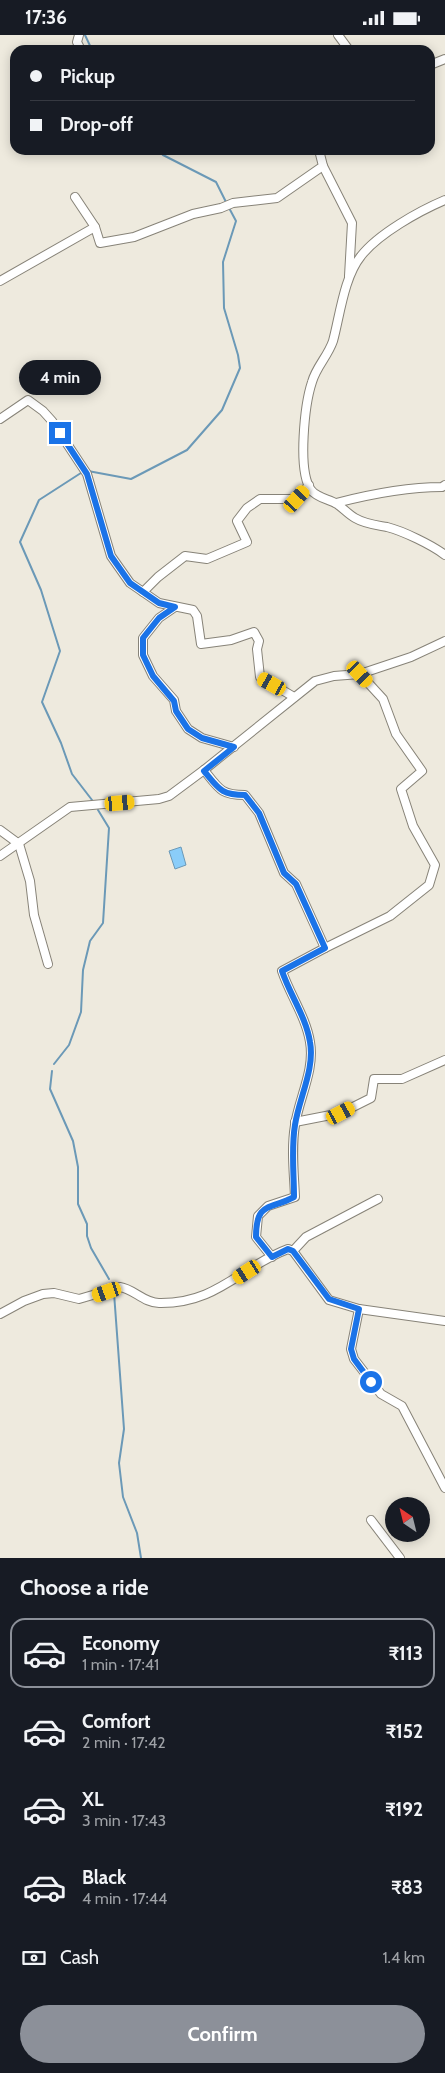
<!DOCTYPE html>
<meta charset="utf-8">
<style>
:root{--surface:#171b24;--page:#242831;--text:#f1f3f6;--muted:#9ea1a6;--line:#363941;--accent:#8c9099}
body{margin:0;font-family:Cabin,sans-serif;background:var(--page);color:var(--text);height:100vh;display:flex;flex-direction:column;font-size:19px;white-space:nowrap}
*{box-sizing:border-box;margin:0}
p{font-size:16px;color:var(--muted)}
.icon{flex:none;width:28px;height:28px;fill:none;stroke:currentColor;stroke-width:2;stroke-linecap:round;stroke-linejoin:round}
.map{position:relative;height:1523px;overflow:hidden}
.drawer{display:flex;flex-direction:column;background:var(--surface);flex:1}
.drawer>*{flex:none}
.banner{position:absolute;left:10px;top:10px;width:425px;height:110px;border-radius:15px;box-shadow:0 2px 12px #0003;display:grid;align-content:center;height:110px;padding:0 20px;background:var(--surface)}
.needle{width:32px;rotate:325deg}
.tools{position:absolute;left:385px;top:1462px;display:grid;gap:10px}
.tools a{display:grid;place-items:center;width:45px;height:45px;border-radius:50%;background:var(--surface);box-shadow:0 2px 12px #0003;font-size:25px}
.end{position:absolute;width:22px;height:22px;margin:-11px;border:6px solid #1a73e8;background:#fff;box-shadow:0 0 0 2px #fff}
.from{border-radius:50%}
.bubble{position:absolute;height:35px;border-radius:18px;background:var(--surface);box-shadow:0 2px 12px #0003;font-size:16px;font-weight:800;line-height:35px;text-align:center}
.car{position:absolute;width:15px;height:30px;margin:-15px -8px;border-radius:6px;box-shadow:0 0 4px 1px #0007;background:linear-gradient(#f5c518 24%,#345 0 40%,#f5c518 0 76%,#345 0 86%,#f5c518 0)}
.banner b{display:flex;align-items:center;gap:18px;height:48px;font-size:19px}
.banner b+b{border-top:1px solid var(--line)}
.banner i{width:12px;height:12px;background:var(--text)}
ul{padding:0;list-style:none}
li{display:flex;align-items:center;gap:15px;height:70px;margin:0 10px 8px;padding:0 10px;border:2px solid transparent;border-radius:15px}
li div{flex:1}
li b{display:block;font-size:19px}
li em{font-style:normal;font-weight:800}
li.on{border-color:var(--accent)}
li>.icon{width:45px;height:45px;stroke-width:1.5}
h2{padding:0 20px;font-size:22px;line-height:60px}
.pay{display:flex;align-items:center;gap:12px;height:55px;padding:0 20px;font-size:19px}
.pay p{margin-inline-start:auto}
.cta{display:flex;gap:10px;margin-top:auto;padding:10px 20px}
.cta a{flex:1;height:58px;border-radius:30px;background:var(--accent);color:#fff;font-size:20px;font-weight:800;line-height:58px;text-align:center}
.status{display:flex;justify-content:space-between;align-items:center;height:35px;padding:0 25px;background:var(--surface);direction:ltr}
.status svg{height:14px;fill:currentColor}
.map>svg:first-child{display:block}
</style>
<div class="status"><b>17:36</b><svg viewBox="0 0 49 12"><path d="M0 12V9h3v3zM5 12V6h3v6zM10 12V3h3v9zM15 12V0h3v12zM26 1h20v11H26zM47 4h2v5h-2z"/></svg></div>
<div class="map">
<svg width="445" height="1523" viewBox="0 0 445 1523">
<rect width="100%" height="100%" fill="#eeeade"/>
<!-- water -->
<path fill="#8acdf9" stroke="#6b99b7" d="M181 812 186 830 175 834 169 816Z"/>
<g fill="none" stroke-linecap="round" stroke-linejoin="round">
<!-- stream -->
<g stroke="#6b99b7" stroke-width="2">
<path d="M85 0 92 15"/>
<path d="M158 115 163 120 216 147 226 167"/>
<path d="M84 436 39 465 20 507 41 555 60 616 42 667 61 708 72 739 92 765"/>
<path d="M88 436 131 444 187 415 222 375 240 333 238 320 224 273 223 227 236 186 228 171"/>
<path d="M54 1029 69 1010 81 977 83 935 90 906 103 888 109 793 98 775"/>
<path d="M52 1036 50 1054 73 1106 78 1132V1169L87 1189V1201L91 1213 109 1244"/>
<path d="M114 1258 124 1394 119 1428 123 1462 137 1498 141 1523"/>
</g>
<defs>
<g id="minor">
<path d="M79 0 77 7 81 15"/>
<path d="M338 0 349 15"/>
<path d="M430 30 445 24"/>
<path d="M323 131 352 188 349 241"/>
<path d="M445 165C419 176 378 199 361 221 344 242 340 280 333 306 328 321 316 332 312 347 305 368 297 435 311 455 317 463 329 464 337 469 343 473 348 479 355 483 365 489 376 490 387 492 403 496 432 510 445 520"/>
<path d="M95 192 100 208 134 202 193 179 221 173 233 168 277 163 323 131 319 115"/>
<path d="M0 246 95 192 75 162"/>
<path d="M0 384 28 365 43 376 52 386 87 439 111 521 130 548 159 568 193 575 197 581 201 609 231 605 254 597 259 606 257 614 260 642 294 662"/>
<path d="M336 468C371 459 406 452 442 452L445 450"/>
<path d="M143 557 158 542 185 521 207 524 247 507 237 486 247 473 260 464H297L309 450"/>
<path d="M175 572 159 583 143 603V620L153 641 174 665 176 676 188 694 202 703 234 712"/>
<path d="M204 735C219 754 221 760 245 760L259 778 284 838 296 849 325 913 282 936C290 960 306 982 310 1007 315 1035 299 1063 295 1090 291 1114 294 1138 295 1162L268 1171 258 1181 256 1202 272 1222"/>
<path d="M0 795 19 809 30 846 34 880 48 929"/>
<path d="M0 821 70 772 159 764 169 761 204 735 315 646 334 641 360 639 411 622 445 606"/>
<path d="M325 913 390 881 429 850 435 830 413 791 401 754 422 736 396 699 383 664 360 639"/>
<path d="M295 1087 341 1078 371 1063 374 1044H402L445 1025"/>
<path d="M293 1216 306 1202 378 1164"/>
<path d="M359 1274 351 1314 354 1324 381 1359 402 1371 445 1453"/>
<path d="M0 1279 24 1266 43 1259 54 1258 79 1264 120 1252C134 1254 144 1268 159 1268 217 1269 240 1232 288 1214L293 1216 329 1265 359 1274 445 1286"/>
<path d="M371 1485 400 1523"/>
</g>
</defs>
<!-- minor casing -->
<use href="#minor" stroke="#878378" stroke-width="10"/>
<!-- minor -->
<use href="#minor" stroke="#fff" stroke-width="8"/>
</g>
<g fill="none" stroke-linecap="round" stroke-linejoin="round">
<!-- route -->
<path stroke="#1a73e8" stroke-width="6" d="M60 398 87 439 111 521 130 548 159 568 175 572 159 583 143 603V620L153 641 174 666 176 676 188 694 202 703 234 712 204 736C219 754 221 760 245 760L259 778 284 838 296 849 325 913 282 936C290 960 306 982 310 1007 315 1034 299 1063 295 1090 291 1114 294 1138 294 1162 270 1175 256 1166 256 1202L272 1222 288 1214 293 1216 329 1264 359 1274 351 1314 354 1324 371 1347"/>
</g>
</svg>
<div class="tools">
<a><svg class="needle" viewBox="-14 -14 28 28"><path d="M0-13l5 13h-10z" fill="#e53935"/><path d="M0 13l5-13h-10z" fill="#9ea1a6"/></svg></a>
</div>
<i class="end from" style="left:371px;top:1347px"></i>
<i class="end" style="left:60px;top:398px"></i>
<div class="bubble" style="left:19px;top:325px;width:82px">4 min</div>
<i class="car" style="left:297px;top:464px;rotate:42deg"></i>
<i class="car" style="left:360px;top:639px;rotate:137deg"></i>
<i class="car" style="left:272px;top:649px;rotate:299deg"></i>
<i class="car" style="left:120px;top:768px;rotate:85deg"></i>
<i class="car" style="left:341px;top:1078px;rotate:62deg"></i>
<i class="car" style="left:247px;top:1237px;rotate:237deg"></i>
<i class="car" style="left:107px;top:1257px;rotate:251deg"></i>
<div class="banner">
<b><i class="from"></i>Pickup</b>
<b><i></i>Drop-off</b>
</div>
</div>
<section class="drawer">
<h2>Choose a ride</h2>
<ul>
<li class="on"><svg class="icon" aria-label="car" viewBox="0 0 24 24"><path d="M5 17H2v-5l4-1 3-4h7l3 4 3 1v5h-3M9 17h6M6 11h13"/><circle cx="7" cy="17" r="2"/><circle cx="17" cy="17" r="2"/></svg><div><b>Economy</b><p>1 min · 17:41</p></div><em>₹113</em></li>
<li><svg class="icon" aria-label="car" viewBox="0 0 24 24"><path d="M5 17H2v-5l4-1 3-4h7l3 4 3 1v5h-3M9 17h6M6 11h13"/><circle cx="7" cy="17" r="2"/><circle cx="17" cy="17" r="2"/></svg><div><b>Comfort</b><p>2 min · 17:42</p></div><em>₹152</em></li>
<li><svg class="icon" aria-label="car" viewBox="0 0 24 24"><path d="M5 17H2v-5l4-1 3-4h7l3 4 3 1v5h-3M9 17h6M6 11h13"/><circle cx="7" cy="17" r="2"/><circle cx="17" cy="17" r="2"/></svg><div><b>XL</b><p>3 min · 17:43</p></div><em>₹192</em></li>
<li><svg class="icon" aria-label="car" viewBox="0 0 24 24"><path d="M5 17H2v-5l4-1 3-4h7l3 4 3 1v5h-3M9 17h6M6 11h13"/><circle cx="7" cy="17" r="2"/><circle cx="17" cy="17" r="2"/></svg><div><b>Black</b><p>4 min · 17:44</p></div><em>₹83</em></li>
</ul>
<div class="pay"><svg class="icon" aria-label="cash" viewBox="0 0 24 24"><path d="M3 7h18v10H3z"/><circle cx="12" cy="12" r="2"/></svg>Cash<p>1.4 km</p></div>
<div class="cta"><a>Confirm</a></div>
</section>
